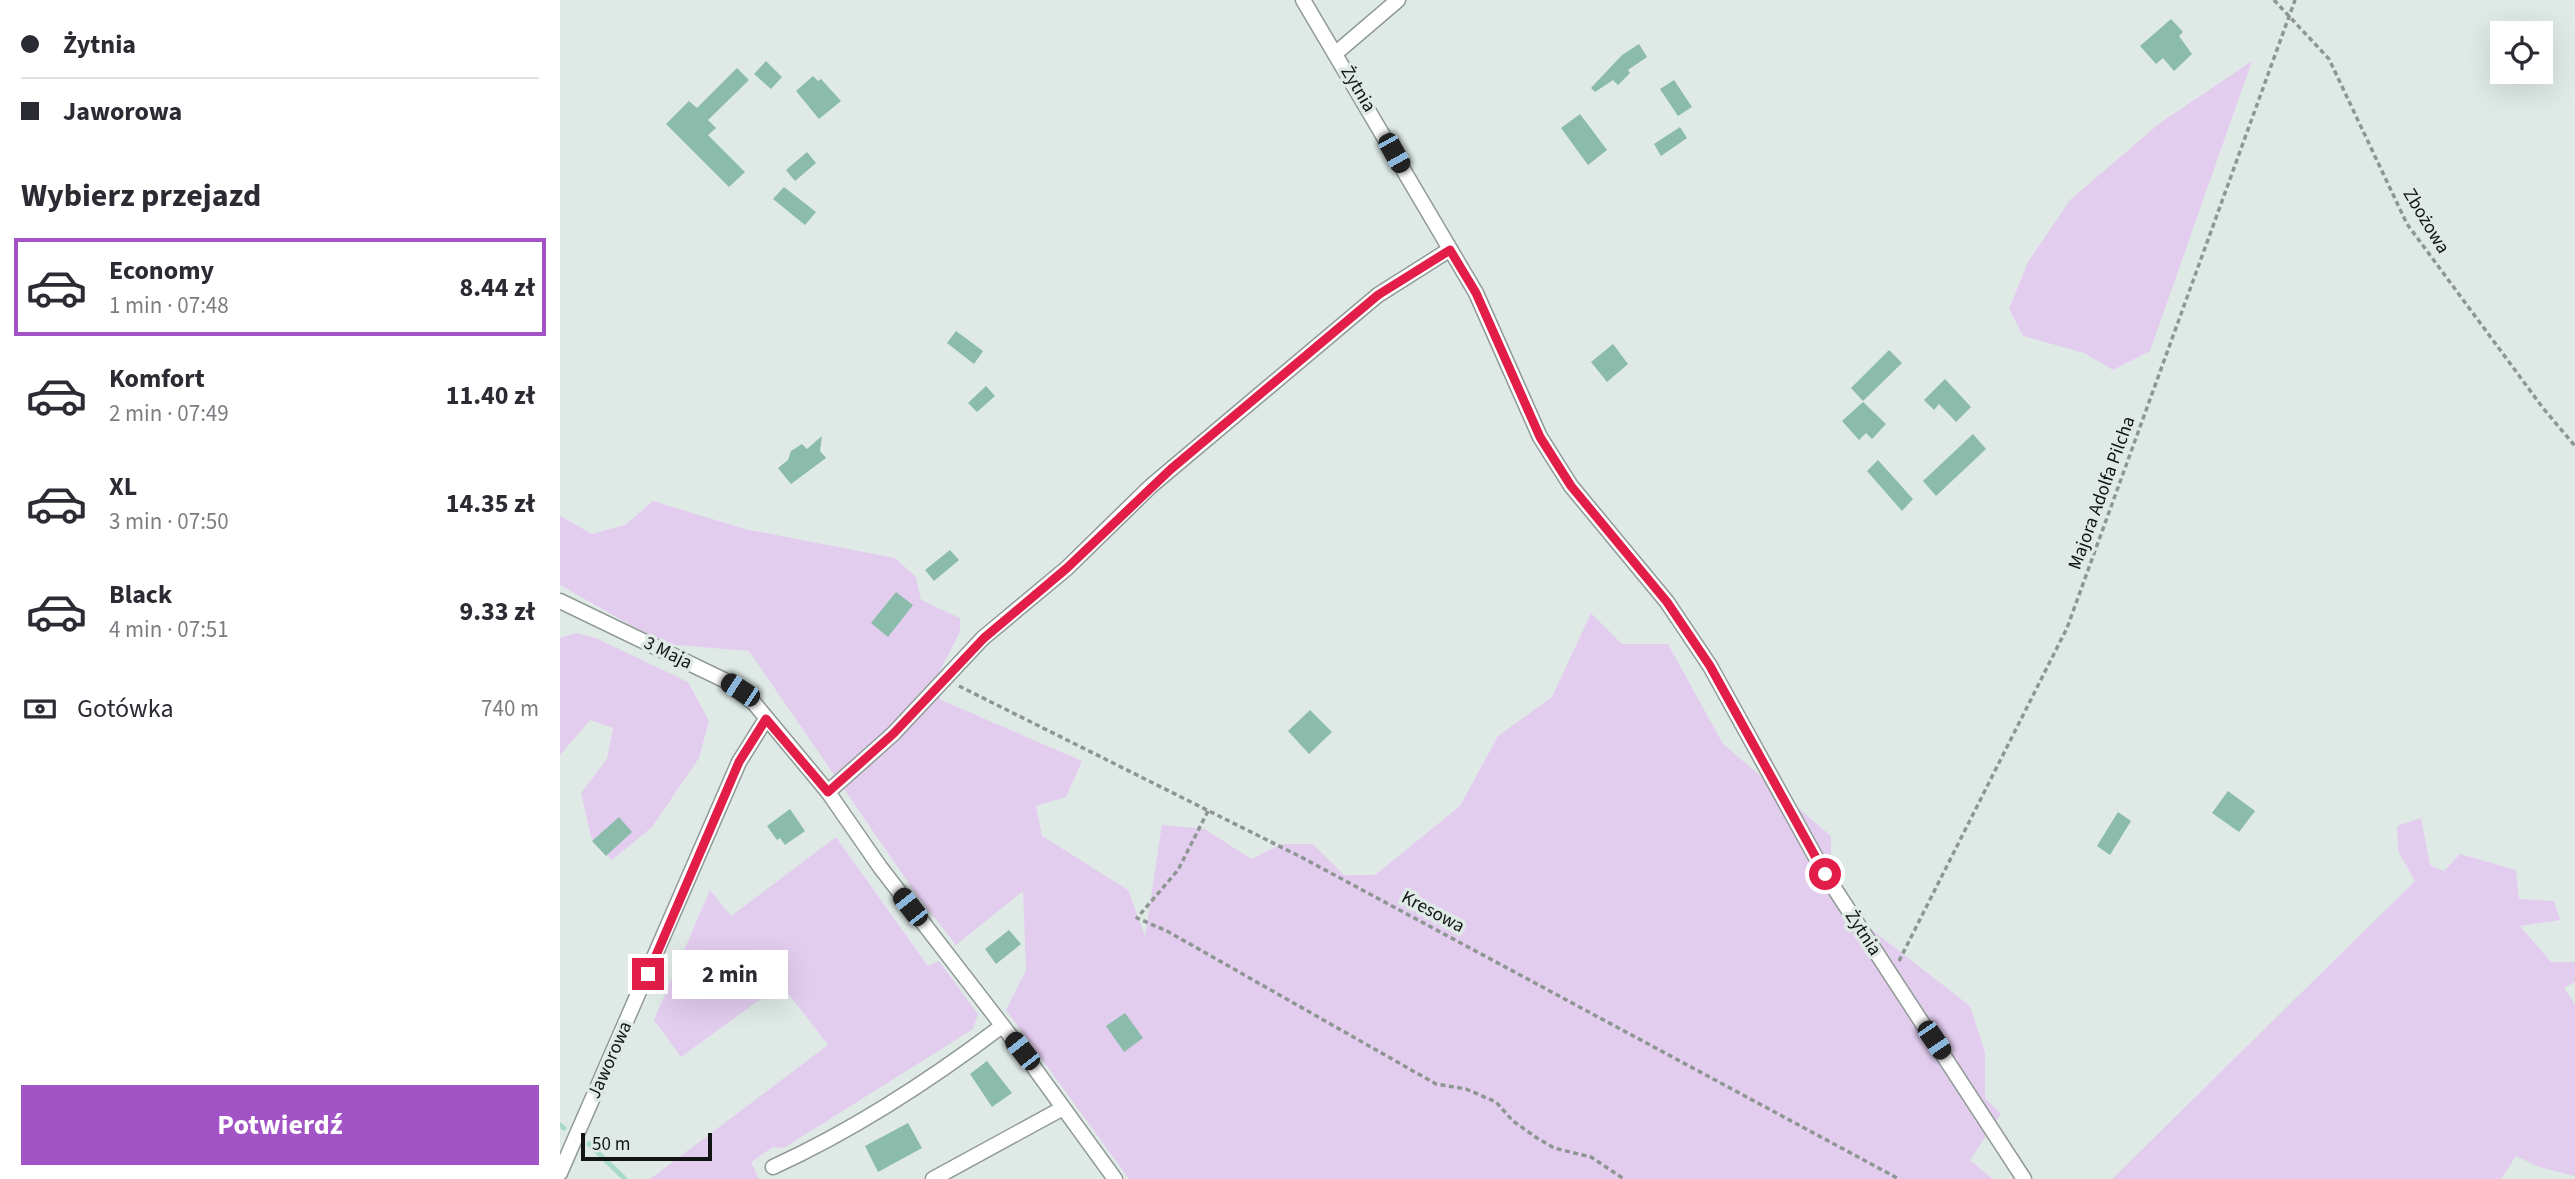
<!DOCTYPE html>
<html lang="pl">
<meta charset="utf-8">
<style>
:root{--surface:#fff;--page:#f2f2f3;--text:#2b2b33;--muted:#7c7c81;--line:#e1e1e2;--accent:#a254c6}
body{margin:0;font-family:"Source Sans 3",sans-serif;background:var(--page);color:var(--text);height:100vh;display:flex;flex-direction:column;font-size:26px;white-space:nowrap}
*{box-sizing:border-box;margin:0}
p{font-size:23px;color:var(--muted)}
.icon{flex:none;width:38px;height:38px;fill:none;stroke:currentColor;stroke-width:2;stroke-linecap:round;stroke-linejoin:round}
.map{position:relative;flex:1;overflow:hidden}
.sheet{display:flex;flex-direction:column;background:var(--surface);width:560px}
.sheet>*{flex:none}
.top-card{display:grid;align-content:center;height:154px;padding:0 21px;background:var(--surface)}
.controls{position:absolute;left:1930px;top:21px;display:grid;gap:14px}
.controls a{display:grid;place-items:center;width:63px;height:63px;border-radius:0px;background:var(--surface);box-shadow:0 7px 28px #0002;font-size:35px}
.scale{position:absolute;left:21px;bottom:18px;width:131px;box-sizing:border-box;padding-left:7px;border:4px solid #121514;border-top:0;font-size:19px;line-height:24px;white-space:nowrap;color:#121514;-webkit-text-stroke:5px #dfeae6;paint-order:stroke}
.end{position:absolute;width:32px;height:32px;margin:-16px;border:9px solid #e11d48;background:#fff;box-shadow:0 0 0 4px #fff}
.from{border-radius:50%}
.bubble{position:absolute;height:49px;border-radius:0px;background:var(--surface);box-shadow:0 7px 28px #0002;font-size:23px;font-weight:700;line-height:49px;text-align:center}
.car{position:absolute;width:21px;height:42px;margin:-21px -10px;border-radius:9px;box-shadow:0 0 5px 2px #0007;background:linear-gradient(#222 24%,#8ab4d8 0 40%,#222 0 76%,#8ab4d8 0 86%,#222 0)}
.top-card b{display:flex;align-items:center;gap:24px;height:66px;font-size:26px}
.top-card b+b{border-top:2px solid var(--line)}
.top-card i{width:18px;height:18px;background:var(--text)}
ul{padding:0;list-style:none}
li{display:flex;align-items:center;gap:21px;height:98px;margin:0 14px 10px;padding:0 7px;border:4px solid transparent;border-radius:0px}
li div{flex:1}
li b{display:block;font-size:26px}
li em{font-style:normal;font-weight:700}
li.active{border-color:var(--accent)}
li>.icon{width:63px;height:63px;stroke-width:1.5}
h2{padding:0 21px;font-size:32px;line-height:84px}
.pay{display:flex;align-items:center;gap:18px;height:77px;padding:0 21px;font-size:26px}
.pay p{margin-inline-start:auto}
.cta{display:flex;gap:14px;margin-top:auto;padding:14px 21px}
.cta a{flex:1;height:80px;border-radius:0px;background:var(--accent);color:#fff;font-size:28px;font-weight:700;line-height:80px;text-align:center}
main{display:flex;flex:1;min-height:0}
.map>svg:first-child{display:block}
</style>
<main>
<section class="sheet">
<div class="top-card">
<b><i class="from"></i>Żytnia</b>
<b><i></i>Jaworowa</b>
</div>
<h2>Wybierz przejazd</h2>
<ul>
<li class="active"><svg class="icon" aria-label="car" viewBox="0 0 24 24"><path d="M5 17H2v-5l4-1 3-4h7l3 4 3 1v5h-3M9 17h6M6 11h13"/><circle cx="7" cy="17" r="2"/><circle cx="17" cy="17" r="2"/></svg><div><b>Economy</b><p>1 min · 07:48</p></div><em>8.44 zł</em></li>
<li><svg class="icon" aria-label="car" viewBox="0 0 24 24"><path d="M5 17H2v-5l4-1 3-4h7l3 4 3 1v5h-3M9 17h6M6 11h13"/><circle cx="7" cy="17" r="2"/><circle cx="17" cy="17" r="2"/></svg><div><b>Komfort</b><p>2 min · 07:49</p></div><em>11.40 zł</em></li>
<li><svg class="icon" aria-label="car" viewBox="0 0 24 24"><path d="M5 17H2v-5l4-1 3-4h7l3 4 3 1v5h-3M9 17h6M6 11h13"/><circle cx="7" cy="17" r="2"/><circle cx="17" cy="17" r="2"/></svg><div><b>XL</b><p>3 min · 07:50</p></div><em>14.35 zł</em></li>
<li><svg class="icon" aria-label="car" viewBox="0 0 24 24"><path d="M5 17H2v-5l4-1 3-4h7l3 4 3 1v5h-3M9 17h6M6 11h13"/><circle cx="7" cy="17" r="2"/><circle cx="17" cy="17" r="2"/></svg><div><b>Black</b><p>4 min · 07:51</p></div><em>9.33 zł</em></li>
</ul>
<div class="pay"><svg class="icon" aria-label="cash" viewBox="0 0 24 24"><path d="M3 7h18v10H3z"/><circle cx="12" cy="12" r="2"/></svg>Gotówka<p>740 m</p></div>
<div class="cta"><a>Potwierdź</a></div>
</section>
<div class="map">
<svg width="2015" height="1179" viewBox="0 0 2015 1179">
<rect width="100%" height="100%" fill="#dfeae6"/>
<!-- green -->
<g fill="#e3cdef">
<path d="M1692 61 1590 351 1553 370 1524 353 1463 336 1449 309 1468 262 1510 200 1600 123Z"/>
<path d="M93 501 185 529 335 558 356 577 361 600 400 618V632L374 682 381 700 522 761 506 797 476 806 482 836 568 890 585 936 602 825 645 829 691 859 722 844H753L784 875H815L900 806 938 736 992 697 1031 613 1062 644H1108L1163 744 1271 836V898L1410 1006 1425 1052V1098L1441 1114 1410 1160 1433 1179H569L446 1010 466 970 463 891 396 945 359 898 189 651 104 644 0 585V516L32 534 65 525Z"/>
<path d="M16 633 38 639 128 682 149 721 139 758 92 827 52 860 31 837 21 793 47 759 53 728 30 720 0 755V638Z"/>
<path d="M1861 818 1870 865 1884 871 1900 854 1956 870 1959 899 1994 901 2000 920 1960 926 1991 962H2015V982L2004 988 2015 1004V1176L1979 1167 1956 1156 1941 1179H1552L1855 881 1838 851 1837 826Z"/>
<path d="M276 837 368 966 379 961 418 1014 413 1029 224 1148 213 1147 191 1162 199 1179H90L268 1045 221 984 121 1057 94 1020 150 890 171 916Z"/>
</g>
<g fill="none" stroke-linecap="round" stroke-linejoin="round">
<!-- stream -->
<g stroke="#a7dac8" stroke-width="5">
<path d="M0 1125 4 1128"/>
<path d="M29 1144 65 1179"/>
</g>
</g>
<!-- building -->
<g fill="#8abbab">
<path d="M1611 19 1623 32 1619 36 1632 54 1614 71 1603 58 1596 64 1580 46Z"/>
<path d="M1079 44 1087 57 1068 70 1070 73 1058 85 1053 80 1035 92 1031 88 1062 55Z"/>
<path d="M206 61 222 77 211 89 194 74Z"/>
<path d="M177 68 189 80 148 120 156 128 148 135 185 172 169 187 106 124 129 101 137 108Z"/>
<path d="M253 76 258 81 261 79 281 101 259 119 236 91Z"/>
<path d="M1114 80 1132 107 1118 116 1100 89Z"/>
<path d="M1020 114 1047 150 1028 165 1001 128Z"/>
<path d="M1120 127 1127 138 1101 156 1094 144Z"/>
<path d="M247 152 256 163 235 181 226 170Z"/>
<path d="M224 187 256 212 245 225 213 199Z"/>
<path d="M396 331 423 351 414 364 387 343Z"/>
<path d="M1053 344 1068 364 1047 382 1031 362Z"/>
<path d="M1329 350 1342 363 1303 401 1291 388Z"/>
<path d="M1385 379 1411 407 1396 422 1379 404 1374 410 1364 400Z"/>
<path d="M426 386 435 396 417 412 408 403Z"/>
<path d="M1303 402 1326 424 1312 439 1306 433 1299 440 1282 421Z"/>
<path d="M1413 434 1426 449 1376 496 1363 481Z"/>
<path d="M262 436 260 451 266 458 231 484 218 468 228 460 231 451 242 444 247 449Z"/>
<path d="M1318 460 1353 499 1342 511 1307 471Z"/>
<path d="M390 550 399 560 374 581 365 570Z"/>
<path d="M336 592 353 605 328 637 311 623Z"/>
<path d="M750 710 772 732 749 754 728 731Z"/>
<path d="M1668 791 1695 811 1679 832 1652 813Z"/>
<path d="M230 809 245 831 225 845 220 838 217 840 207 826Z"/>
<path d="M1558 812 1571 821 1550 855 1537 846Z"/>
<path d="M59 817 72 832 46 856 32 841Z"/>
<path d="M449 930 461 944 436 964 425 949Z"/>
<path d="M565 1013 583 1038 564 1052 546 1026Z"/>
<path d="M427 1061 452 1093 432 1107 410 1074Z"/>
<path d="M348 1123 362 1148 318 1172 305 1146Z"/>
</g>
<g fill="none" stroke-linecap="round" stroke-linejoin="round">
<defs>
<g id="minor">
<path d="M743 0 916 293 980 437 1011 486 1107 602 1150 666 1265 874 1464 1179"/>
<path d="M776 53 838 0"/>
<path d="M0 601 164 680 194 703 268 792 320 867 462 1051 555 1179"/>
<path d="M268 792 333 734 423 638 507 568 591 486 818 295 889 250"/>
<path d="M213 1167C294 1130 372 1079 442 1026"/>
<path d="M0 1173 179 762 206 719"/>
<path d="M373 1179 503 1108"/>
</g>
</defs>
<!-- minor casing -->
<use href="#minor" stroke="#909a97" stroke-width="17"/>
<!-- path -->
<g stroke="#8e9693" stroke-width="3.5" stroke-dasharray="5 3.5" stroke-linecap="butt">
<path d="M1714 0 1769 59 1847 224 1983 408 2015 446"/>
<path d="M399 686 741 857 1339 1179"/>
<path d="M648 811 618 870 577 918 607 931 876 1084 906 1089 936 1102 953 1121 977 1138 994 1148 1031 1157 1064 1179"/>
<path d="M1339 961 1507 628 1735 0"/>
</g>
<!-- minor -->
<use href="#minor" stroke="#fff" stroke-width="14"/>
</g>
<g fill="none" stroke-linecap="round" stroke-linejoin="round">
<!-- route -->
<path stroke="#e11d48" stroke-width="9" d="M88 974 179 762 206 719 268 792 333 734 424 638 507 568 611 469 818 295 890 250 916 293 980 437 1011 486 1107 602 1150 666 1265 874"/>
</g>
<g text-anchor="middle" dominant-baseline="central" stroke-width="7" stroke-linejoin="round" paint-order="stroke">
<!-- street labels -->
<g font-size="19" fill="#121514" stroke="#dfeae6">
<text transform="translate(798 89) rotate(59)">Żytnia</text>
<text transform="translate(1866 221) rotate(59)">Zbożowa</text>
<text transform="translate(1542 493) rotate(-70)">Majora Adolfa Pilcha</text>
<text transform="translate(108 653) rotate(26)">3 Maja</text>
<text transform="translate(873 912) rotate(28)">Kresowa</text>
<text transform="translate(1303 933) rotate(57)">Żytnia</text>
<text transform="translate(50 1060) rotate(-66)">Jaworowa</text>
</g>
</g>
</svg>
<div class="controls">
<a><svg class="icon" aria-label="locate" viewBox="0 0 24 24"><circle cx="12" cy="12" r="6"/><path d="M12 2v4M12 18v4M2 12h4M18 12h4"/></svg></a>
</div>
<div class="scale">50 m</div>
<i class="end from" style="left:1265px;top:874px"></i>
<i class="end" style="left:88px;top:974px"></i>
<div class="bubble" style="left:112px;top:950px;width:116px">2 min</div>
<i class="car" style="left:834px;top:153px;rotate:151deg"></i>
<i class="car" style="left:180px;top:690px;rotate:303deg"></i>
<i class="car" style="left:350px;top:907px;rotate:322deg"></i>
<i class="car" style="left:1374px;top:1040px;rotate:146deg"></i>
<i class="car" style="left:462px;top:1051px;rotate:322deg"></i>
</div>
</main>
